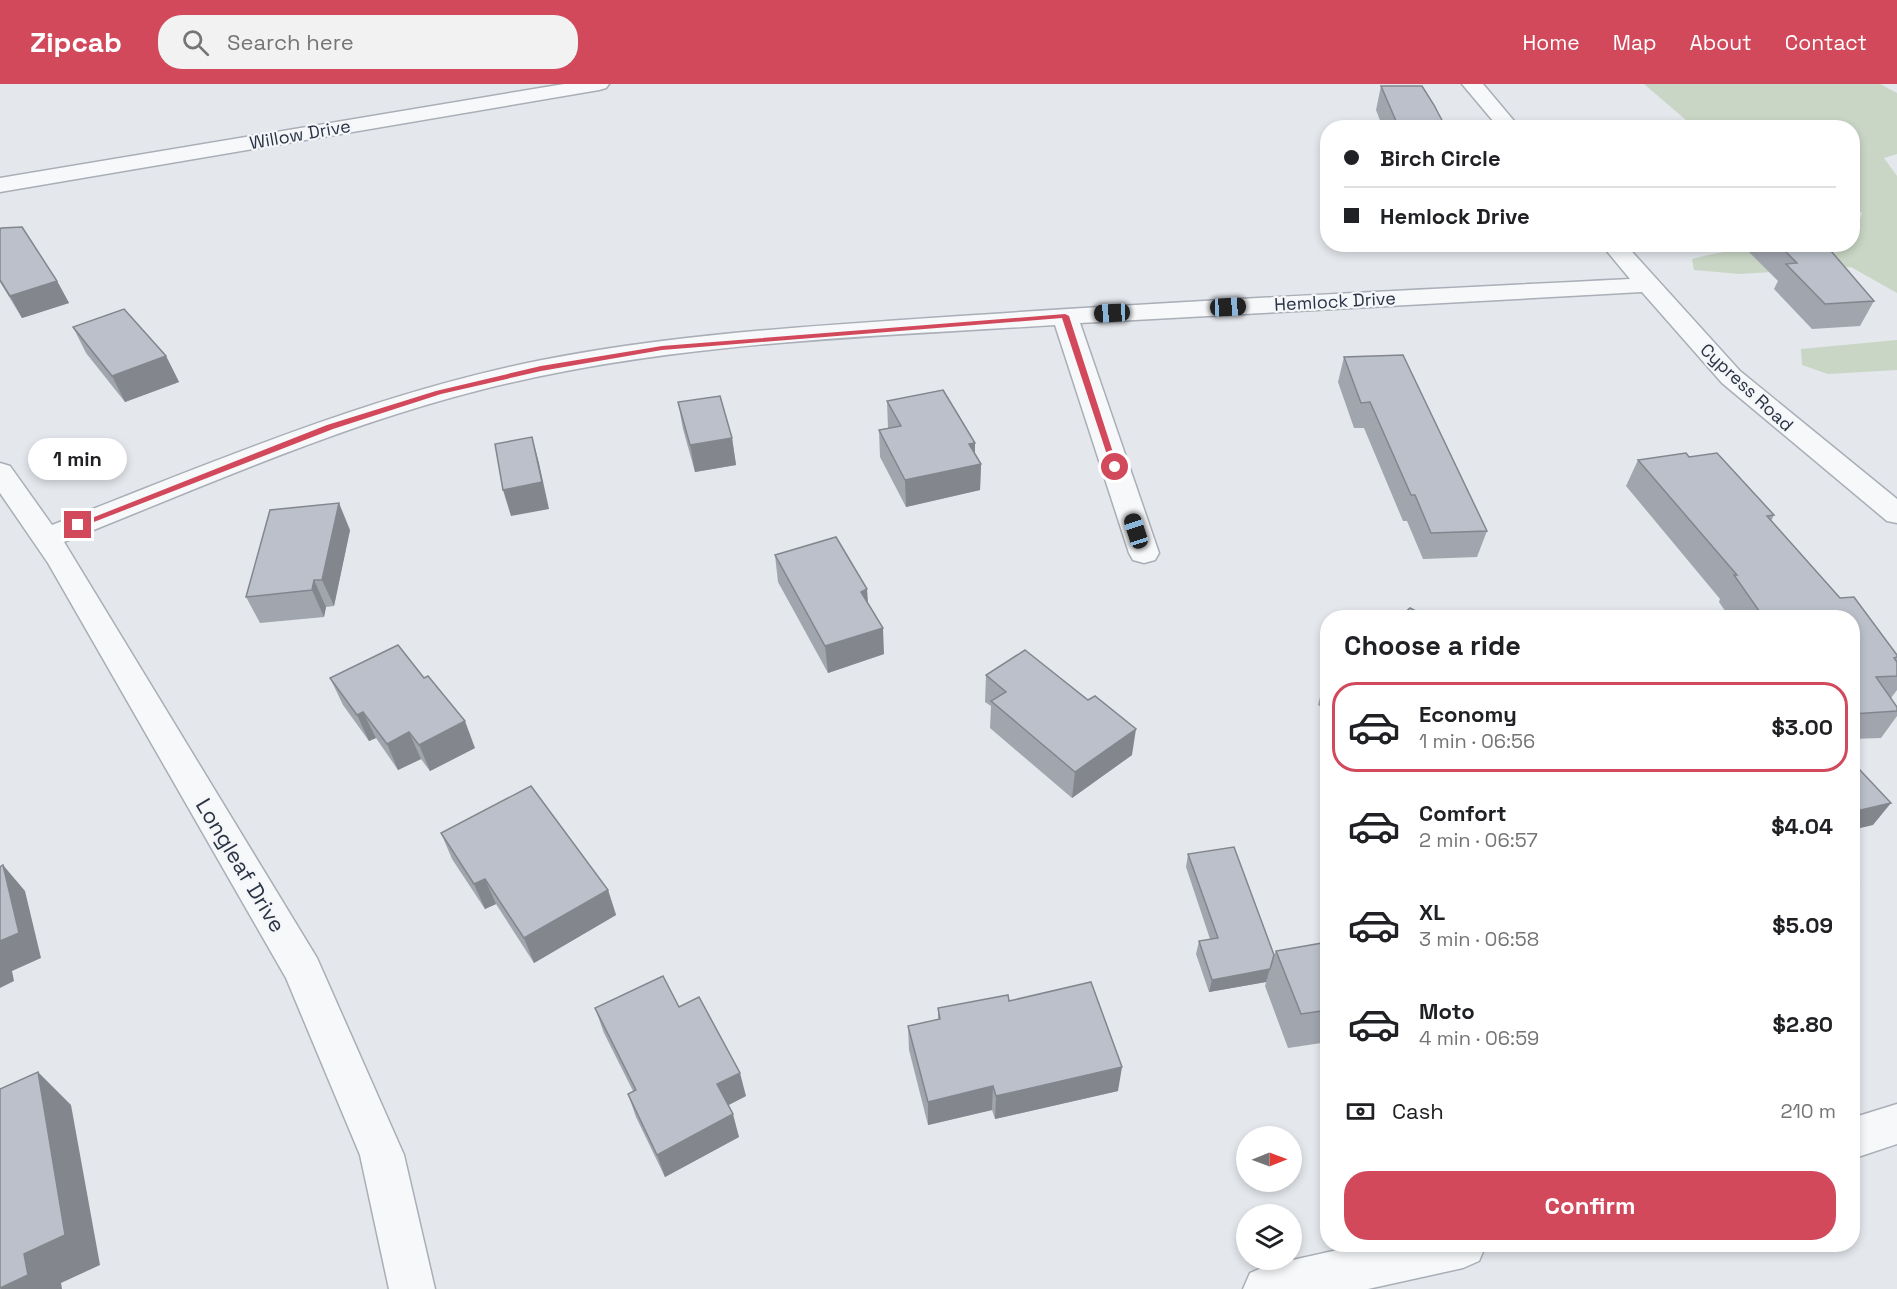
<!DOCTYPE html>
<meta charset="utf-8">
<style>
:root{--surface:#fff;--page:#f2f2f2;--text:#202124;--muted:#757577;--line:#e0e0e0;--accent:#d1495b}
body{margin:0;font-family:"Space Grotesk",sans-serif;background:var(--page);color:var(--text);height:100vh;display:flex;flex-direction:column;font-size:22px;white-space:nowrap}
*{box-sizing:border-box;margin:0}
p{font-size:20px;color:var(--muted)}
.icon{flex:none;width:33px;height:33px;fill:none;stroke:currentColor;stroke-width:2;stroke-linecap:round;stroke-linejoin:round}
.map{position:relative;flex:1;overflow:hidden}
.side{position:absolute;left:1320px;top:526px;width:540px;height:642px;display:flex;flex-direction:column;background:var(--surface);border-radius:24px;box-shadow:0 3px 9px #0003}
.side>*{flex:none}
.guide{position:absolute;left:1320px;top:36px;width:540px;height:132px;border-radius:24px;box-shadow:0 3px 9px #0003;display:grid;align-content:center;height:132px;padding:0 24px;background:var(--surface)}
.needle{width:39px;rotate:89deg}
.tools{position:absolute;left:1236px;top:1042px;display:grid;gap:12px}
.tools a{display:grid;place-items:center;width:66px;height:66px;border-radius:50%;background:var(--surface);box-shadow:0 3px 9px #0003;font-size:30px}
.end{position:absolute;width:27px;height:27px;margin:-14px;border:8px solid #d1495b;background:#fff;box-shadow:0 0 0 3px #fff}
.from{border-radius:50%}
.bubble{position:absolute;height:42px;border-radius:21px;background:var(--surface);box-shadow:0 3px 9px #0003;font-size:20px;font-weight:600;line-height:42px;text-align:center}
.car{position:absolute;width:18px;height:36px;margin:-18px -9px;border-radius:8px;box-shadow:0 0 4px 2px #0007;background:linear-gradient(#222 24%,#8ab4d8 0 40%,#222 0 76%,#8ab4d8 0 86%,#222 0)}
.guide b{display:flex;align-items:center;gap:21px;height:57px;font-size:22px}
.guide b+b{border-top:2px solid var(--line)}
.guide i{width:15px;height:15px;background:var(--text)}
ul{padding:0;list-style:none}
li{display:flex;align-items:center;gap:18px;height:90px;margin:0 12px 9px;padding:0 12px;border:3px solid transparent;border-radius:24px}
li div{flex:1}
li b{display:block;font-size:22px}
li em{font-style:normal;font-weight:600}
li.on{border-color:var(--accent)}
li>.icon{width:54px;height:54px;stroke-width:1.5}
h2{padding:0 24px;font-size:27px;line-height:72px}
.pay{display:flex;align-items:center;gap:15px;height:66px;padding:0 24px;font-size:22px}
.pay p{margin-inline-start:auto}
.button{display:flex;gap:12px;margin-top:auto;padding:12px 24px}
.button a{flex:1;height:69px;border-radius:24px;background:var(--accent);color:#fff;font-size:24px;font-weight:600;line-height:69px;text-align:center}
header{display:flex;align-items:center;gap:36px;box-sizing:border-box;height:84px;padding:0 30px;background:var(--accent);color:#fff}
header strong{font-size:28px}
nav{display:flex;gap:33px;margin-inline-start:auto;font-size:21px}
.search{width:420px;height:54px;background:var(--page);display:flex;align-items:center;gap:15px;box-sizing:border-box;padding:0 21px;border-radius:24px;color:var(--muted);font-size:22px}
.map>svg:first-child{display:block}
</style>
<header>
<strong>Zipcab</strong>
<div class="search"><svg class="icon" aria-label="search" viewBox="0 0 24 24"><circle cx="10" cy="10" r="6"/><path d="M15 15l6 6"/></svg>Search here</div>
<nav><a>Home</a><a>Map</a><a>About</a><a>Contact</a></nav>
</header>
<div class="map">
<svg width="1897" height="1205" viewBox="0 0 1897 1205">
<rect width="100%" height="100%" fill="#e4e7ec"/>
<!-- green -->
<g fill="#c9d6c5">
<path d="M1644 0H1880L1897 9V70L1884 74 1897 92V209L1851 183 1740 190 1694 186 1692 175C1744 161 1799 161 1852 160L1862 129 1853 122 1852 44 1690 43 1693 42Z"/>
<path d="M1897 256V286L1828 290 1802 281 1801 265Z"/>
</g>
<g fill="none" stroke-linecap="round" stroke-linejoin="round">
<defs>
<g id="minor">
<path d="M564 0H609L606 4 599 6 0 108V94Z"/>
<path d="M1462 0H1483L1520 44H1499Z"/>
<path d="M1601 160H1625L1740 287 1897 415V439L1887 437 1722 299 1642 208 1080 239 1159 469 1155 476 1144 479 1133 476 1129 469 1055 241C865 253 670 258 484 305 340 341 202 403 64 458L317 874 404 1071 435 1205H389L360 1071 286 894 48 479 0 409V379L10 382 52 441C213 378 372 310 542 276 685 248 831 241 976 231 1194 216 1412 206 1630 195Z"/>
<path d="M1897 1020V1060L1852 1075V1034Z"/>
<path d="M1360 1161H1486L1479 1177 1463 1184 1368 1205H1243L1250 1189 1266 1182Z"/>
</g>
</defs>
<!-- minor casing -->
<use href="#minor" stroke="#a9aeb7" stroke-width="3"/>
<!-- minor -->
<use href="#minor" fill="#f7f8fa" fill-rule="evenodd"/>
</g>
<!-- wall -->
<g fill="#a1a5ae">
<path d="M1381 2 1446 44H1383L1376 26Z"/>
<path d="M0 146 57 197 69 219 22 234 0 198Z"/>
<path d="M1741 160H1825L1874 217 1860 242 1812 245 1774 205 1778 197Z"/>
<path d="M73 243 166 272 179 298 125 318 86 269Z"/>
<path d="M1344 273 1487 447 1477 473 1423 475 1407 437H1403L1364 344H1354L1338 298Z"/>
<path d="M887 317 975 359V371L981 380 980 406 906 423 880 373 879 346 888 344Z"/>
<path d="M678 318 732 354 736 381 695 388 683 345Z"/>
<path d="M1689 373 1774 431 1771 437 1840 514 1897 571V606L1891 614 1897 623V632L1881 654 1852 655V534H1730L1719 518 1720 515 1626 402 1638 376Z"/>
<path d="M350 446 334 522 326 523 324 533 260 539 246 513Z"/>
<path d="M775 471 868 520 884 570 828 589 778 498Z"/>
<path d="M986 591 1132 671 1072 714 990 644 991 622 985 618Z"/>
<path d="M1328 592V627L1318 621 1325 594Z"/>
<path d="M330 594 475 664 430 687 421 675 398 686 376 654 369 657 343 621Z"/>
<path d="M441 749 608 806 616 831 534 879 496 820 485 825 452 775Z"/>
<path d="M1188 770 1274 871 1276 867 1328 858V958L1288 964 1265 902 1266 898 1209 908 1196 870 1199 857 1210 855 1186 783Z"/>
<path d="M1009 917 1118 1007 995 1035 992 1026 928 1041 909 966 908 942 938 936V924Z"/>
<path d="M679 923 746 1012 728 1021 739 1053 665 1093 636 1033 628 1010 633 1007 604 949 595 924Z"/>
</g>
<!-- shaded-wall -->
<g fill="#83868d">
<path d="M57 197 69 219 22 234 10 212Z"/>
<path d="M166 272 179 298 125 318 112 292Z"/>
<path d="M532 353 539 379 549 425 511 432 503 406Z"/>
<path d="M732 354 736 381 695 388 690 361Z"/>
<path d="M975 359V381L981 380 980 406 906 423 905 396 969 360Z"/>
<path d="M339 419 350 446 334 522 322 496Z"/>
<path d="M314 496 326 523 324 533 312 506Z"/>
<path d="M867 505 869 532 861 508Z"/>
<path d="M883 544 884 570 828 589 825 562Z"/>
<path d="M363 628 376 654 369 657 357 631Z"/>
<path d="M465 637 475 664 430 687 419 661Z"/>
<path d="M1136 645 1132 671 1072 714 1075 688Z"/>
<path d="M409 648 421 675 398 686 387 660Z"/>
<path d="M1891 719 1873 741 1852 746V728Z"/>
<path d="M3 781 25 807 41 874 12 887 14 897 0 904V857Z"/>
<path d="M485 795 496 820 485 825 474 800Z"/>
<path d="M1859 803 1852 811V805Z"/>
<path d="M608 806 616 831 534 879 524 854Z"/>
<path d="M1270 885 1266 898 1209 908 1212 896Z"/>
<path d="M1122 983 1118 1007 995 1035 996 1012Z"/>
<path d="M38 988 71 1021 100 1181 61 1199 62 1205H0L24 1170Z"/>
<path d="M740 989 746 1012 723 1024 717 1000Z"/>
<path d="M993 1002 992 1026 928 1041V1018Z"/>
<path d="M733 1030 739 1053 665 1093 657 1071Z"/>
</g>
<!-- building -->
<g fill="#bbc0ca" stroke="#83868d" stroke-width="1.5">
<path d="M1381 2H1422L1434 21 1446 44H1399Z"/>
<path d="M22 143 57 197 10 212 0 196V146L1 144Z"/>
<path d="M1778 160H1825L1874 217 1825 220 1786 180 1797 179Z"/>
<path d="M124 225 166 272 112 292 73 243Z"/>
<path d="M1403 271 1487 447 1431 449 1415 411H1411L1370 318 1361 319 1344 273Z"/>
<path d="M943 306 975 359 969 360 981 380 905 396 879 346 901 342 887 317Z"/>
<path d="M720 312 732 354 690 361 678 318Z"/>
<path d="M532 353 542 398 503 406 495 360Z"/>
<path d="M1686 369 1689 373 1717 369 1774 431 1767 432 1840 514 1854 513 1897 571V573L1894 574 1897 578V592L1876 593 1897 623V627L1852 630V534H1764L1734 491H1737L1638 376Z"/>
<path d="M339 419 322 496H314L312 506 246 513 270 426Z"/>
<path d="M836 453 867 505 861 508 883 544 825 562 775 471Z"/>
<path d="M1410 524 1429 534H1399Z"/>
<path d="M398 561 424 594 428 592 465 637 419 661 409 648 387 660 363 628 357 631 330 594Z"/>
<path d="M1025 566 1088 616 1095 612 1136 645 1075 688 991 617 1006 608 986 591Z"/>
<path d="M1859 685 1891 719 1852 728V687Z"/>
<path d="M531 702 608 806 524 854 485 795 474 800 441 749Z"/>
<path d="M1234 763 1274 871 1270 885 1212 896 1199 857 1218 854 1188 770Z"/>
<path d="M3 781 19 849 0 857V783Z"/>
<path d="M1852 795 1859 803 1852 805Z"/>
<path d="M1328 858V926L1301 930 1276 867Z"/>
<path d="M663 892 679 923 699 913 740 989 717 1000 733 1030 657 1071 628 1010 636 1006 595 924Z"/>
<path d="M1091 898 1122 983 996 1012 993 1002 928 1018 908 942 940 935 938 924 1008 911 1009 917Z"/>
<path d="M38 988 65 1151 24 1170 28 1191 0 1204V1005Z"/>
</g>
<!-- route -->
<path fill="#d1495b" d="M1065 230 1069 232 1118 384 1111 383 1062 234 662 266 541 287 441 310 333 345 81 443 74 441 327 341 436 307 541 282 662 262Z"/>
<g text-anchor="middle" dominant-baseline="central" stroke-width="4.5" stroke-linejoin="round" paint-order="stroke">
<!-- far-street labels -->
<g font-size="18" fill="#2b3445" stroke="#f4f6f9">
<text transform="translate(300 50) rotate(-10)">Willow Drive</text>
<text transform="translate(1335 217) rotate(-3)">Hemlock Drive</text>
<text transform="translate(1747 303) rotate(43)">Cypress Road</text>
</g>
<!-- street labels -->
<g font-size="22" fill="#2b3445" stroke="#f4f6f9">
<text transform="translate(241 781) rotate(59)">Longleaf Drive</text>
</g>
</g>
</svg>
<div class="tools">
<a><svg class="needle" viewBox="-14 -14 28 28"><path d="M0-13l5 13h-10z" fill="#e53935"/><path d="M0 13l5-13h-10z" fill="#757577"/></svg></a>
<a><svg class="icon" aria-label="layers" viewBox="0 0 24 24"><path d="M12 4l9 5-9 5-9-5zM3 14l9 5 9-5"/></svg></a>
</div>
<i class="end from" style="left:1115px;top:383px"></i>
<i class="end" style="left:78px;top:441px"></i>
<div class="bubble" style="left:28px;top:354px;width:99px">1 min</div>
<i class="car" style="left:1228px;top:223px;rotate:87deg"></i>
<i class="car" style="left:1112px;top:229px;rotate:267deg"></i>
<i class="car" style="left:1136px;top:447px;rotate:342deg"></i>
<div class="guide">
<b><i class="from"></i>Birch Circle</b>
<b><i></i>Hemlock Drive</b>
</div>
<section class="side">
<h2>Choose a ride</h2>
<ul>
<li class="on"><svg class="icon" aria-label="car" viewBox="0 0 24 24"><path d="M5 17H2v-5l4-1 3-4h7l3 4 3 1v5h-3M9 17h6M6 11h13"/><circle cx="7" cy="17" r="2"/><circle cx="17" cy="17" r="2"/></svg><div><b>Economy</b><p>1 min · 06:56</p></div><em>$3.00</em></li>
<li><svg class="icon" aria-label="car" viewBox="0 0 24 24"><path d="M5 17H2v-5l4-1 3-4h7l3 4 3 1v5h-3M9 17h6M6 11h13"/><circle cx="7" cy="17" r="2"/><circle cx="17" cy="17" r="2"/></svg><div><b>Comfort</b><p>2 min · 06:57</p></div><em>$4.04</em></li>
<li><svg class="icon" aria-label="car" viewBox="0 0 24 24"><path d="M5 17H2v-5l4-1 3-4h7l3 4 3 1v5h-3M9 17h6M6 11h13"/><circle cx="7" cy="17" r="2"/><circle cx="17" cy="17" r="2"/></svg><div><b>XL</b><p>3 min · 06:58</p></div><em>$5.09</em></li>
<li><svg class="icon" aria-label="car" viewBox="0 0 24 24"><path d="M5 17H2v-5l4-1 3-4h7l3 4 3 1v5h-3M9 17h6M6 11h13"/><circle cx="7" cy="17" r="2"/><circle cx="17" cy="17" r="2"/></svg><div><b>Moto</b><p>4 min · 06:59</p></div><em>$2.80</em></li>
</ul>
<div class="pay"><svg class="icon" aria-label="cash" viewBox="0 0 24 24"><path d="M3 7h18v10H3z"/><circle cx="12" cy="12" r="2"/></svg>Cash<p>210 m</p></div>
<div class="button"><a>Confirm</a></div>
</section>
</div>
